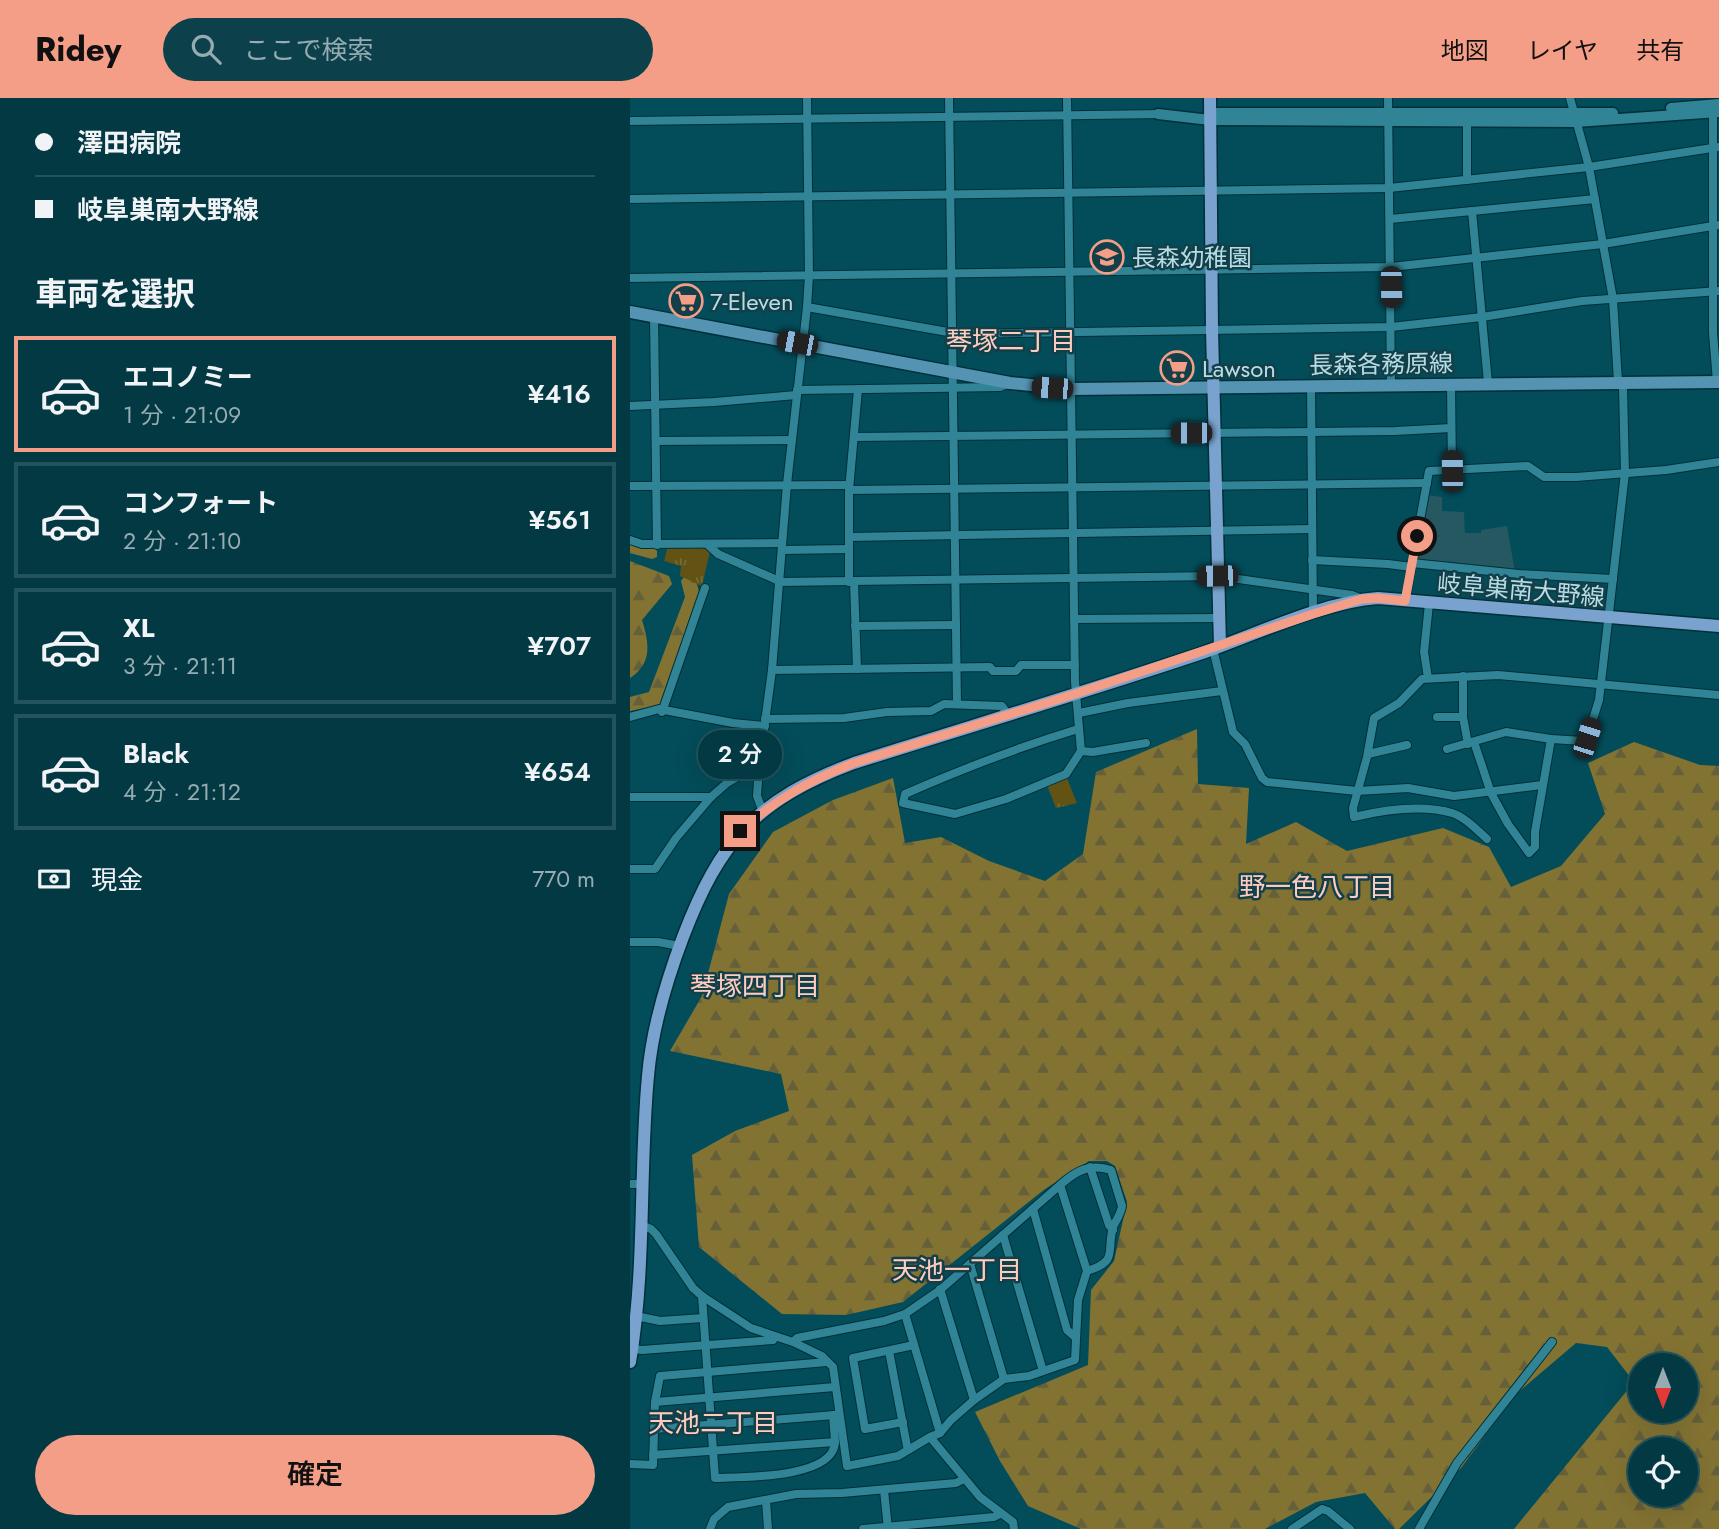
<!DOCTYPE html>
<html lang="ja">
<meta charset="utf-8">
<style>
:root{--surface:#023943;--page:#0c404a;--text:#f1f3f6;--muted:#96acb2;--line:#23535c;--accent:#f49e88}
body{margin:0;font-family:Jost,"Noto Sans JP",sans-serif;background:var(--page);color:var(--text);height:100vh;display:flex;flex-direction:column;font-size:26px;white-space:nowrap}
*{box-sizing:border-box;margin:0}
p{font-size:23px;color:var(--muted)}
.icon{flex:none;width:38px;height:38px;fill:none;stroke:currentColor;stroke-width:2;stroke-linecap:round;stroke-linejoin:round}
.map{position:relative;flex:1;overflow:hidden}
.side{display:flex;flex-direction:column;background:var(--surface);width:630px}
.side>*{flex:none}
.hud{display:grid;align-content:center;height:154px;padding:0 35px;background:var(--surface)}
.needle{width:46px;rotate:180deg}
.controls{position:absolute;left:998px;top:1255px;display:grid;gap:14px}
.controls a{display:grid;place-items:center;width:70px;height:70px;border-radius:50%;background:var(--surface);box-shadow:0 7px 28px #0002,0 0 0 2px var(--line);font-size:35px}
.end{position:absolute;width:32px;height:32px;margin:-16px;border:9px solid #f49e88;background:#111;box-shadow:0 0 0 4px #111}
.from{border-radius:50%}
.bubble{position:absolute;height:49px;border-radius:24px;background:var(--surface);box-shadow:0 7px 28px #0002,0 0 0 2px var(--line);font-size:23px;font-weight:600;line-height:49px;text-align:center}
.car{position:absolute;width:21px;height:42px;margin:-21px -10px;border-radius:9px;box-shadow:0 0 5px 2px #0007;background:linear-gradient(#222 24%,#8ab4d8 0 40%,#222 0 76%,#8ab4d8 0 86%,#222 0)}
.hud b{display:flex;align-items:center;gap:24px;height:66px;font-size:26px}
.hud b+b{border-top:2px solid var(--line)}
.hud i{width:18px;height:18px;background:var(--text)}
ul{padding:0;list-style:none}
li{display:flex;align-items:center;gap:21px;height:116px;margin:0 14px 10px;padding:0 21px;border:4px solid var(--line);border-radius:0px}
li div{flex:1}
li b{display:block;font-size:26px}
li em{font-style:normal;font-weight:600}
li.active{border-color:var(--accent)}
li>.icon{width:63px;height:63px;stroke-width:1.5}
h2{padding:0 35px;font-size:32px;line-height:84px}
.pay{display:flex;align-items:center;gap:18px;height:77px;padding:0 35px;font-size:26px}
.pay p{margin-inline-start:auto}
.cta{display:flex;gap:14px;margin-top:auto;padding:14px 35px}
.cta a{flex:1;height:80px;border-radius:42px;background:var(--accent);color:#111;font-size:28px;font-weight:600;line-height:80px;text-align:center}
header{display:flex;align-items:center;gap:42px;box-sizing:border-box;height:98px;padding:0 35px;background:var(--accent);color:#111}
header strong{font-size:33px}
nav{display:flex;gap:38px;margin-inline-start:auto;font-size:24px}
.search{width:490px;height:63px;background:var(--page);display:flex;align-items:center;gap:18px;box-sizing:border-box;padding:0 24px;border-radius:38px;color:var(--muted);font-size:26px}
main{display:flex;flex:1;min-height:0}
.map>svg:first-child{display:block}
</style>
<header>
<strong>Ridey</strong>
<div class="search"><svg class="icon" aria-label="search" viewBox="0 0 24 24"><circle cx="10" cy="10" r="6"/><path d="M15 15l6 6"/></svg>ここで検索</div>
<nav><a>地図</a><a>レイヤ</a><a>共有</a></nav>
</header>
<main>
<section class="side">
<div class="hud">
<b><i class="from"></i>澤田病院</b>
<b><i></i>岐阜巣南大野線</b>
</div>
<h2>車両を選択</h2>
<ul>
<li class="active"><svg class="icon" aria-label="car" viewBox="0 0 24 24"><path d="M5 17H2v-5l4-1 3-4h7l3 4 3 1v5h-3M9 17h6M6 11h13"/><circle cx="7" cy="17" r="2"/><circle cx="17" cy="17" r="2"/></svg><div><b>エコノミー</b><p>1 分 · 21:09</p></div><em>¥416</em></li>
<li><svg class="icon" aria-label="car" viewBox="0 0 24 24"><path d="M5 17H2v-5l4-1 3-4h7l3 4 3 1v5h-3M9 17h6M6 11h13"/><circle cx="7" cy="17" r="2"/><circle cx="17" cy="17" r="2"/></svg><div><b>コンフォート</b><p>2 分 · 21:10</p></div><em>¥561</em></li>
<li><svg class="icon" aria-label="car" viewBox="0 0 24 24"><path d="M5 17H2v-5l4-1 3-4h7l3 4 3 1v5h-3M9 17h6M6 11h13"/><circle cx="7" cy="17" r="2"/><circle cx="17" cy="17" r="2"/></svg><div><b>XL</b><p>3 分 · 21:11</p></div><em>¥707</em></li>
<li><svg class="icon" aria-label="car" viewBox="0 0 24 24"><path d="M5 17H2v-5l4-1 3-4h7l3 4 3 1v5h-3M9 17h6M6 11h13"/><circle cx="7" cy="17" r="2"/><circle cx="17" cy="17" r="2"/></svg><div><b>Black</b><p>4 分 · 21:12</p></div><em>¥654</em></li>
</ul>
<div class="pay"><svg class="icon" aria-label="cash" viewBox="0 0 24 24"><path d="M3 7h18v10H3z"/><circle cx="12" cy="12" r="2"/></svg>現金<p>770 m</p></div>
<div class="cta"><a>確定</a></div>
</section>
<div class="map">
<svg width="1089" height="1431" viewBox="0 0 1089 1431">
<defs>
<pattern id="forest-firs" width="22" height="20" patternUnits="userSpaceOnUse" patternTransform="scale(1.75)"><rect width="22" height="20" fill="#837333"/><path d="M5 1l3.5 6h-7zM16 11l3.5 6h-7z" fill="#655f3a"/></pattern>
<pattern id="park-tufts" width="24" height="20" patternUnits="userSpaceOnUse" patternTransform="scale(1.75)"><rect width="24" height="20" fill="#625314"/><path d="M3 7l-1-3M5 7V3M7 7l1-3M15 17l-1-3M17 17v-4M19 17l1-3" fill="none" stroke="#766b36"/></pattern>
</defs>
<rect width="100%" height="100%" fill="#034c59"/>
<!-- built -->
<path fill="#265862" d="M796 397 812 399V413L834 414 835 435H851V432L877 428 885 474 789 464 786 461Z"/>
<!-- forest -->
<g fill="url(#forest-firs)" fill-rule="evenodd">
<path d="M0 443 23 449 27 453V459L22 461 0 455Z"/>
<path d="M0 463 39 478 42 486 12 522C19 545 23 565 0 580Z"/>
<path d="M54 479H65L70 497 30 607 0 613V599L19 594 55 499 51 483Z"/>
<path d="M567 631 568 686 619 690 616 746 666 724 717 753 813 730 859 749 881 789 931 768 975 716 958 665 1004 644 1070 667 1089 668V1431H884L1004 1284 977 1249 946 1245 885 1297 831 1370 769 1431H765L735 1395 686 1404 635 1431H451L398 1408 370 1363 345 1314 458 1267 461 1192 484 1163 497 1104 485 1068 477 1063H459L415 1091 273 1204 216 1217 152 1216 69 1149 62 1057 105 1033 159 1013 151 976 40 953 72 898 99 796 143 734 203 702 263 680 275 745 311 739 359 763 415 783 453 756 466 674ZM1010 1267H1055V1312H1010ZM1010 1351H1055V1396H1010Z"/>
</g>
<!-- park -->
<g fill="url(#park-tufts)">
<path d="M38 448 77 450 80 453 72 488 50 478 51 468 34 463Z"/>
<path d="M436 678 447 705 426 710 417 687Z"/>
</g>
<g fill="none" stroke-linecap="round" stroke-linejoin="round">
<defs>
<g id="minor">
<path d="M319 0 327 606"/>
<path d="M437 0 445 584 451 653"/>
<path d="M758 0 761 287"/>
<path d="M1083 14V235L1087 284"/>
<path d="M0 23 532 16"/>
<path d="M837 82V24"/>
<path d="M0 101 759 90 959 69 1089 49"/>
<path d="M842 113 858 285"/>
<path d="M760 121 965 101"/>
<path d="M0 180 761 169 973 146 1089 127"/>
<path d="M177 209 329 236 761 229 852 219 952 203 1089 193"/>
<path d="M24 218 27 447"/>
<path d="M821 286 822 373"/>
<path d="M681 288 683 515"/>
<path d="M167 292 370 289 377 286"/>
<path d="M0 308 84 304 166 297"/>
<path d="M224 339 765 333 821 330"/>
<path d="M26 343 162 342"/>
<path d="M0 388 219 387"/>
<path d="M219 392 797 385"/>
<path d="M219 439 682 431"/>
<path d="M0 442 12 446 152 445"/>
<path d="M77 446 88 456 149 483"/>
<path d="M152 452 219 451"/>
<path d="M682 462 758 466 781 469"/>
<path d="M782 465 889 476 983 481"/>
<path d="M149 484 587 478 722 497 732 501"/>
<path d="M219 484V392L228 291"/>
<path d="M224 484 227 571"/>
<path d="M775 504 799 373 898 368 914 379H946L1036 372 1089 364"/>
<path d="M444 521 589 520"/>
<path d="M225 528 326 527"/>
<path d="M583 551 603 634 615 646 632 680 637 684 727 693 778 690 824 698 912 687"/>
<path d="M142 572 360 569 363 573H386L391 567H445"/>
<path d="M833 578V619L838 646"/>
<path d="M798 580 794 554 799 506"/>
<path d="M32 614 75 490"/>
<path d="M449 615 498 605 592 593"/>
<path d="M0 619 29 611 103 625 135 628"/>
<path d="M807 619H833"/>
<path d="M135 621 214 620 257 614 301 613 314 606 372 608 378 617"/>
<path d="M448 631C389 649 332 671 275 696L273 705 325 716 376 701 436 676 451 653 463 654 516 645"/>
<path d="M844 644 861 695 878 726 899 755 905 749V734L921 641"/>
<path d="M817 651 876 634 921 641 953 643 957 640 969 602 995 375 993 289 988 284 983 201 959 69 940 0"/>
<path d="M738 656 777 647"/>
<path d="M0 699H81"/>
<path d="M133 714 127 698 129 669 142 572 157 386 177 209 179 177 177 0"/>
<path d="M857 741C847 732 835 719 822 715 791 706 754 712 724 719L723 710 737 659 744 620 769 605 792 581 868 577 1089 597"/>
<path d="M0 771H25L46 740 81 699 97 685 124 669H129"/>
<path d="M0 844H28L50 848"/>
<path d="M460 1069 479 1127 483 1132"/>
<path d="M0 1086H13"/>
<path d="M430 1087C446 1073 459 1065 481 1072L492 1108C491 1116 486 1122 483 1129 476 1154 489 1163 457 1173"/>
<path d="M403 1111 437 1232 445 1239"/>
<path d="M11 1127 21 1131 26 1136 63 1190 72 1198 121 1230 163 1244 192 1258 203 1269 217 1368 268 1358 300 1339 310 1335 321 1322 344 1302 374 1281 399 1278 445 1262 448 1202 457 1173 430 1087 310 1192 275 1216 254 1223 167 1240 163 1244"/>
<path d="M373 1137 413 1273"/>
<path d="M340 1166 374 1281"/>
<path d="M310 1191 344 1302"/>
<path d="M72 1198 85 1380C111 1379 204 1381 205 1344"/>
<path d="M275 1216 310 1335"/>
<path d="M6 1218 30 1223 73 1220"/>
<path d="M2 1251 12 1252 143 1242V1238"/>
<path d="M259 1253 277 1348 280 1351"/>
<path d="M25 1304 30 1278 197 1264"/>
<path d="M273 1324 235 1331 223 1260 284 1247"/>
<path d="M24 1331 205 1317"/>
<path d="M300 1339 350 1399 383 1424 384 1431"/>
<path d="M23 1357 205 1344 203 1317"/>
<path d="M0 1366 23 1367 25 1304 205 1289"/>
<path d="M254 1392 258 1431"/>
<path d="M136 1402 138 1431"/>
<path d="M80 1431 84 1421 98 1409 166 1396 212 1395 326 1385 334 1381"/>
<path d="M233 1431 364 1419 370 1416"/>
<path d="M662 1431 692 1411 698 1413 720 1431"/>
<path d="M789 1431 827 1365 922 1244"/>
</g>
<g id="tertiary">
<path d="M1041 10 1089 6"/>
<path d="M580 15H983"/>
<path d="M528 16 580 22 946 24 1089 14"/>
</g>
<path id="secondary" d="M0 214 380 285 441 291 1089 284"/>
<g id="primary">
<path d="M580 0 582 232 590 548"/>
<path d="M0 1264C16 1169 9 1073 18 978 22 930 36 884 53 839 90 742 126 702 224 665 341 628 459 593 575 554 627 536 693 504 748 500L1089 528"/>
</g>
</defs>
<!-- minor casing -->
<use href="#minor" stroke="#003039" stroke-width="10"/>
<!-- tertiary casing -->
<use href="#tertiary" stroke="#003039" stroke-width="13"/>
<!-- secondary casing -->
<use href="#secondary" stroke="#003039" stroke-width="15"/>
<!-- primary casing -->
<use href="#primary" stroke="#003039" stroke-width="15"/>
<!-- minor -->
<use href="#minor" stroke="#308496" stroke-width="8"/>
<!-- tertiary -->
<use href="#tertiary" stroke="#308496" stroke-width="10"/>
<!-- secondary -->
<use href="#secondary" stroke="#5593b2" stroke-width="12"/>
<!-- primary -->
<use href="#primary" stroke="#79a3ce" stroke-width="12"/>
</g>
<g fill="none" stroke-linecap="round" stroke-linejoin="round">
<!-- route -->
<path stroke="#f49e88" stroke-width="9" d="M110 733C145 702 180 682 224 665L445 596 683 516 732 501 748 500 775 503 787 438"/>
</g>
<!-- icons -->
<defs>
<symbol id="school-ring" viewBox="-11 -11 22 22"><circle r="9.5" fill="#133f49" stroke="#f49e88" stroke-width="1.5"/><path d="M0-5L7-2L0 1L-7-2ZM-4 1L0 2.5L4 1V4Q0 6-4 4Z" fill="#f49e88"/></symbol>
<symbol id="supermarket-ring" viewBox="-11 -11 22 22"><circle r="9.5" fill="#133f49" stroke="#f49e88" stroke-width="1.5"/><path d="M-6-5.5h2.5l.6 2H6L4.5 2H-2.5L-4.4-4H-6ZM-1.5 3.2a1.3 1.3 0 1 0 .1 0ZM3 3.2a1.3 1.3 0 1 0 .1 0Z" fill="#f49e88"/></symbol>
</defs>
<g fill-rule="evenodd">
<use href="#school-ring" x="458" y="140" width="38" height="38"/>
<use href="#supermarket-ring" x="37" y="184" width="38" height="38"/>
<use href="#supermarket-ring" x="528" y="251" width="38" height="38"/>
</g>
<g text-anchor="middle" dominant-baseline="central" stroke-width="5" stroke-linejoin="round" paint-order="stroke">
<!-- poi labels -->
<g font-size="24" fill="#b7dce6" stroke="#133f49" text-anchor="start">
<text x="502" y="159">長森幼稚園</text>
<text x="80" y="203">7-Eleven</text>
<text x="572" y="270">Lawson</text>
</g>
<!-- street labels -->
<g font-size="24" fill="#b7dce6" stroke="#133f49">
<text transform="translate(751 266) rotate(-1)">長森各務原線</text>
<text transform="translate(891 492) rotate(5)">岐阜巣南大野線</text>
</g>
<!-- neighbourhood labels -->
<g font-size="26" fill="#ffcdc0" stroke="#133f49">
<text x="381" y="243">琴塚二丁目</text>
<text x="687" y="789">野一色八丁目</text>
<text x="125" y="888">琴塚四丁目</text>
<text x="327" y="1172">天池一丁目</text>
<text x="83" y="1325">天池二丁目</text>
</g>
</g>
</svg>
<div class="controls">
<a><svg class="needle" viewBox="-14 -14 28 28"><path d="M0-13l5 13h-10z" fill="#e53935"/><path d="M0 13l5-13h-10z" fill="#96acb2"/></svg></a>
<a><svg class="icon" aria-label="locate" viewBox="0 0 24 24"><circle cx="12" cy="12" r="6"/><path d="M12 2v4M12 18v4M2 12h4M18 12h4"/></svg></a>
</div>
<i class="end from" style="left:787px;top:438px"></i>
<i class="end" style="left:110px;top:733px"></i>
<div class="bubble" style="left:68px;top:632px;width:84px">2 分</div>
<i class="car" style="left:761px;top:189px;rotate:179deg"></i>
<i class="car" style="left:167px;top:245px;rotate:281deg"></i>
<i class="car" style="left:422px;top:290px;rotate:274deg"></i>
<i class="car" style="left:561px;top:335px;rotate:270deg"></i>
<i class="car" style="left:822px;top:373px;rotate:359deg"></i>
<i class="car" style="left:587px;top:478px;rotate:269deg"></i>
<i class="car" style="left:957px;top:640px;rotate:18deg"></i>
</div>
</main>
